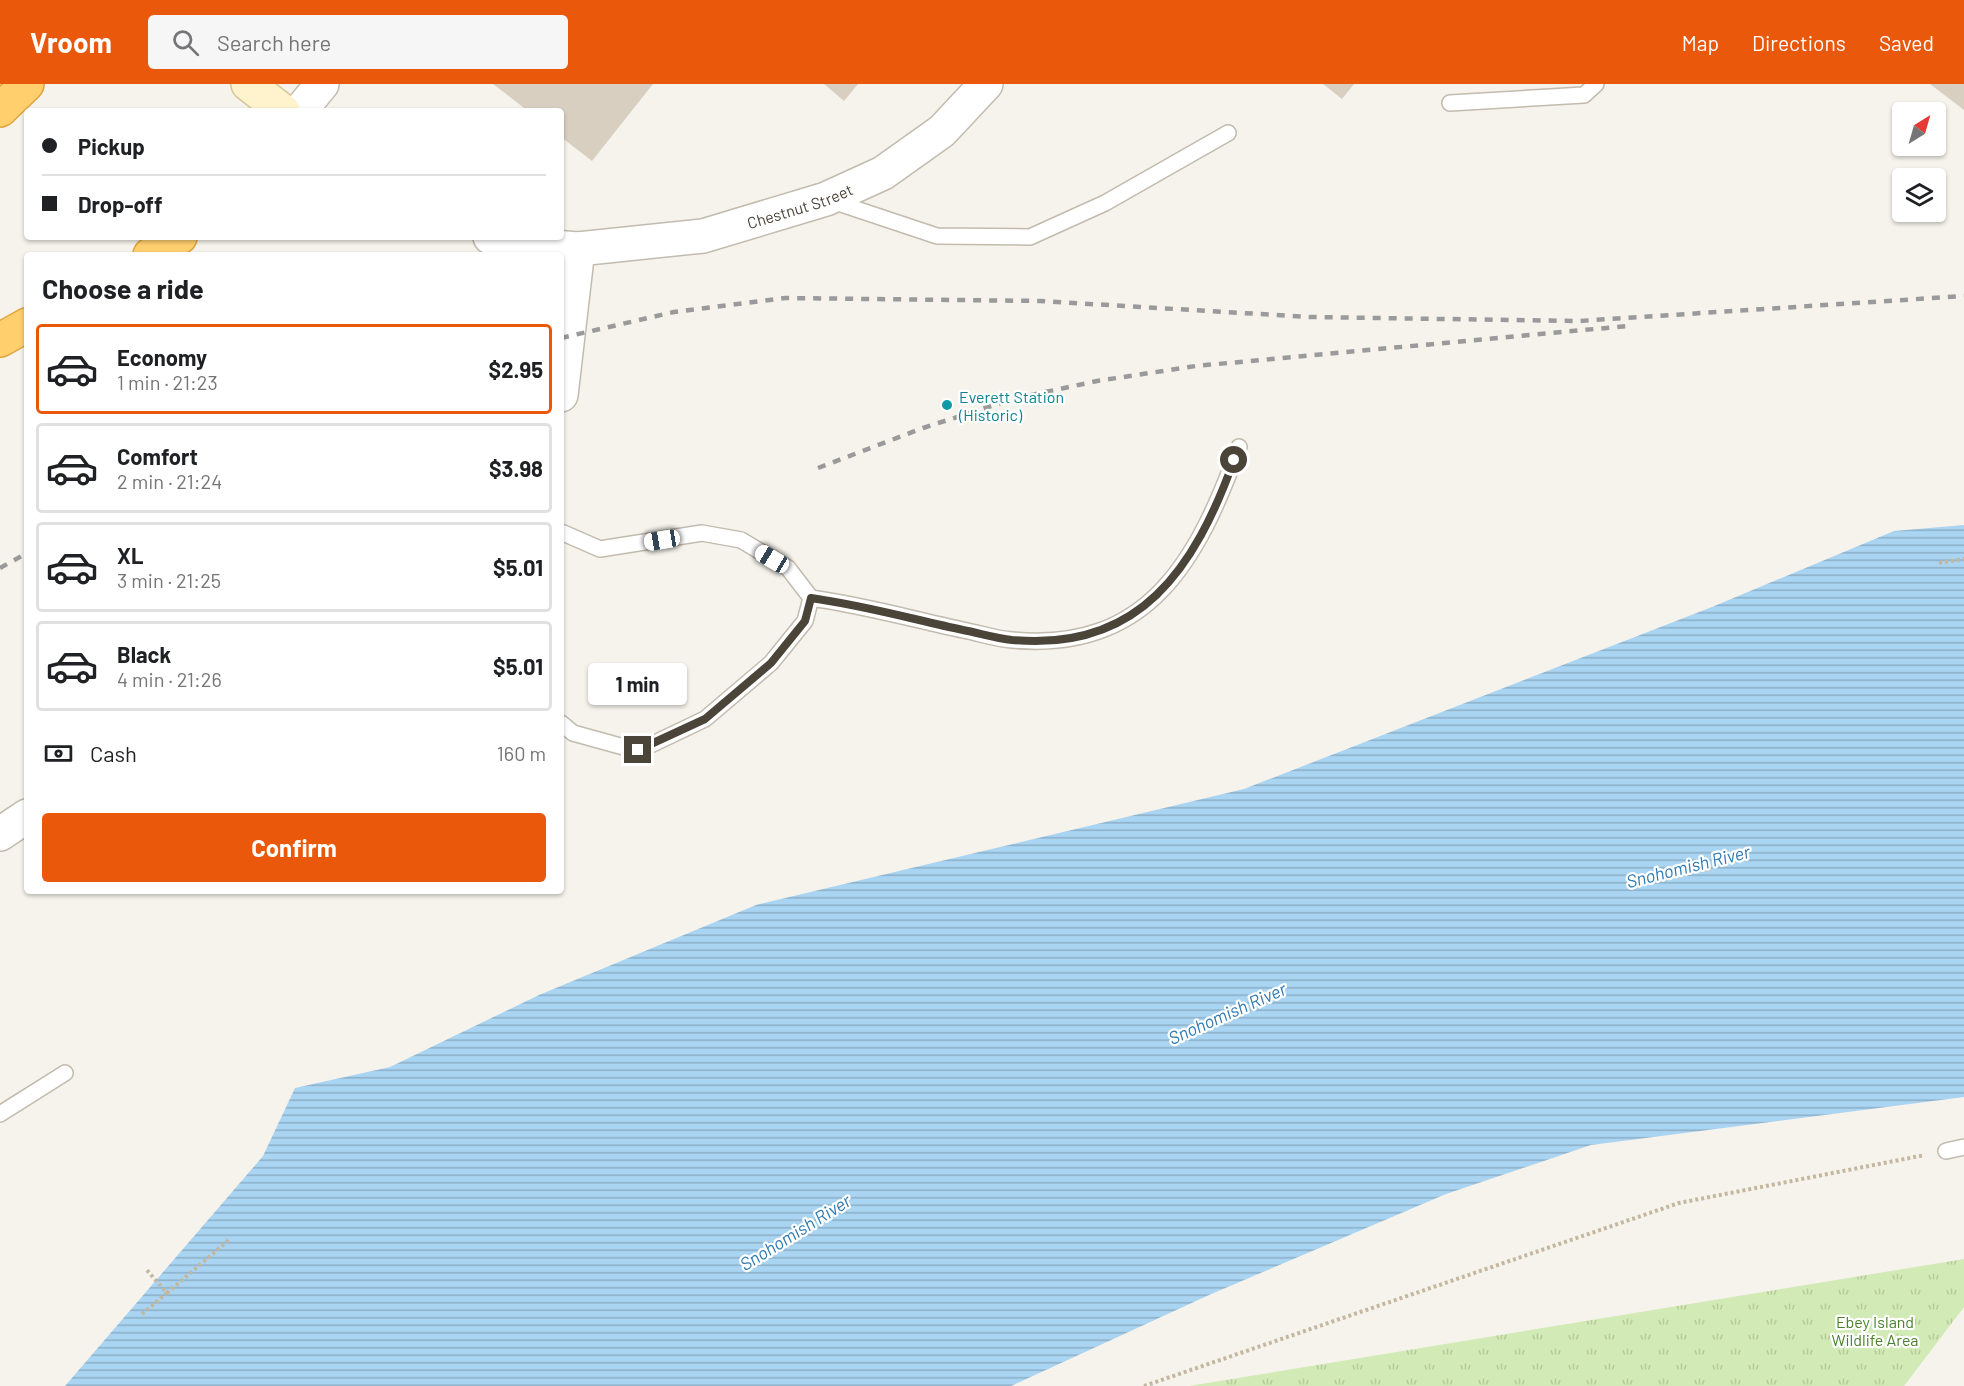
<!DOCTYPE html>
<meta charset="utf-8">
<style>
:root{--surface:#fff;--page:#f6f6f6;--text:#202124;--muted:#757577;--line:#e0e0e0;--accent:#ea580c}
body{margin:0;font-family:Barlow,sans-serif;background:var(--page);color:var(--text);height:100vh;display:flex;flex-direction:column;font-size:22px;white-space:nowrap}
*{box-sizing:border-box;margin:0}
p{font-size:20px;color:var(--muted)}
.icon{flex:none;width:33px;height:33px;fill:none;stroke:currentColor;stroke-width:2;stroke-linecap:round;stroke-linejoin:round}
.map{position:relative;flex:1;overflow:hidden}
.sheet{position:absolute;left:24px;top:168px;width:540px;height:642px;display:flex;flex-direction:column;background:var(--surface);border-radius:6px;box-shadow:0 2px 4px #0004}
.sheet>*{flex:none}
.hud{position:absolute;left:24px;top:24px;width:540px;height:132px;border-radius:6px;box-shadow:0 2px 4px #0004;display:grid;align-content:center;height:132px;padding:0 18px;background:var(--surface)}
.needle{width:39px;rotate:37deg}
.fabs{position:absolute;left:1892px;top:18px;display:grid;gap:12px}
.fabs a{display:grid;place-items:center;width:54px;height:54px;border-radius:6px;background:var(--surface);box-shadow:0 2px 4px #0004;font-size:30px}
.end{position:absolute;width:27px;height:27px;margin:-14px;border:8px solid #4b4439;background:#fff;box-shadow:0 0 0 3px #fff}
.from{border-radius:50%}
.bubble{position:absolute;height:42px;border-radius:6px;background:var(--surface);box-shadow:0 2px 4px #0004;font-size:20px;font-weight:700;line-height:42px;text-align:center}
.car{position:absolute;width:18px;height:36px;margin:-18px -9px;border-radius:8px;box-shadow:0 0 4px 2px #0007;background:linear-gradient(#fff 24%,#345 0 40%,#fff 0 76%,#345 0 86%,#fff 0)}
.hud b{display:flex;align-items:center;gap:21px;height:57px;font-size:22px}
.hud b+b{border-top:2px solid var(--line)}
.hud i{width:15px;height:15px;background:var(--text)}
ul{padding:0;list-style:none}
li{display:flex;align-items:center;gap:18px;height:90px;margin:0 12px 9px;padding:0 6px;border:3px solid var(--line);border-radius:6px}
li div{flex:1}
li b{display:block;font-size:22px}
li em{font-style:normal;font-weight:700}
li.current{border-color:var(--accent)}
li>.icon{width:54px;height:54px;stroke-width:1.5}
h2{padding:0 18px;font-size:27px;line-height:72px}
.pay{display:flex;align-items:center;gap:15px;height:66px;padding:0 18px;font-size:22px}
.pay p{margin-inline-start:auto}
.action{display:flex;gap:12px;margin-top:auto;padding:12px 18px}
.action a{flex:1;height:69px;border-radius:6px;background:var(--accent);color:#fff;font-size:24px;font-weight:700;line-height:69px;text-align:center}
header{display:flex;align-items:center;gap:36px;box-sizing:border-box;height:84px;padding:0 30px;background:var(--accent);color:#fff}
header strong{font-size:28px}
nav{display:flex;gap:33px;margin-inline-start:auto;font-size:21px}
.search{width:420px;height:54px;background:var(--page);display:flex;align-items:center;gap:15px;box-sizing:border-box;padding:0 21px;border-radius:6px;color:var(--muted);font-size:22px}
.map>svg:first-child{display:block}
</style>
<header>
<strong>Vroom</strong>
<div class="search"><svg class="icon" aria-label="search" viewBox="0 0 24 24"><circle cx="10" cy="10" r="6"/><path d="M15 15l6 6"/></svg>Search here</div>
<nav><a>Map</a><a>Directions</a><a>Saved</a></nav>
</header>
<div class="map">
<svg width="1964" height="1302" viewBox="0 0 1964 1302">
<defs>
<pattern id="grass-tufts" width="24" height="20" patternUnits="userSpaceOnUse" patternTransform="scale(1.5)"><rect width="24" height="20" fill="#d2eab5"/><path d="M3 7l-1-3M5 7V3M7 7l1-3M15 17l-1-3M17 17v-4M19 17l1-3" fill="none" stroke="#b6ca9c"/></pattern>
<pattern id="water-rules" width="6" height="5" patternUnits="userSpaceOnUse" patternTransform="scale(1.5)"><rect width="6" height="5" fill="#a9d4f2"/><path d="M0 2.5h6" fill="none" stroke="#8caec5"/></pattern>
</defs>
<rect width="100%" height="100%" fill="#f6f3ec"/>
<!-- grass -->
<path fill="url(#grass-tufts)" d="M1964 1175V1223L1904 1302H1189Z"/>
<!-- water -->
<path fill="url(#water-rules)" d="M1964 441V1013L1591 1061 1446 1110 1209 1211 1011 1302H65L263 1072 295 1004 390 983 539 911 756 821 1244 705 1712 523 1894 447Z"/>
<!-- building -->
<g fill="#d8cfc1">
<path d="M493 0H653L592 77 561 53V27H528Z"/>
<path d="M824 0H858L844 17Z"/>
<path d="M1323 0H1354L1342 15Z"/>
<path d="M1930 0H1964V26Z"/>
</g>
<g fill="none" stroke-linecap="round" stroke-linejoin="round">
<defs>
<g id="service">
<path d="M1450 19 1584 11 1596 0"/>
<path d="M829 116 937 152 1030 153 1105 119 1228 49"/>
<path d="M561 448 600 465 702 449 741 456 788 484 811 514 805 537 771 579 705 635 638 667 573 649 561 639"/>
<path d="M811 514C862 521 912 535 963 546 979 549 996 555 1012 556 1149 569 1198 475 1239 363"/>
<path d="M0 1030 65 989"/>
<path d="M1946 1067 1964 1063"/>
</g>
<g id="tertiary">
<path d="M300 27 322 0"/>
<path id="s1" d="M490 153 529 161 578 165 703 152 826 115 883 89 942 47 986 0"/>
<path d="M561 311 578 165"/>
<path d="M0 750 27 732"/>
</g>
<path id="secondary" d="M248 0 283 27"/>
<g id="motorway">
<path d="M0 26 27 0"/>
<path d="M150 171 180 153"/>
<path d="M0 256 27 241"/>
</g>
</defs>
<!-- service casing -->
<use href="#service" stroke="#c2bbae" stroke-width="18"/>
<!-- tertiary casing -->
<use href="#tertiary" stroke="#c2bbae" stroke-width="36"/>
<!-- secondary casing -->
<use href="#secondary" stroke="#d6c79b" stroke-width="36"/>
<!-- motorway casing -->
<use href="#motorway" stroke="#e0a43c" stroke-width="36"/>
<!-- path -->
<g stroke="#c4b79f" stroke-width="4" stroke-dasharray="3 3" stroke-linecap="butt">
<path d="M1939 479 1964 475"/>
<path d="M167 1209 230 1155"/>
<path d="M142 1230 167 1209 145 1184"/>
<path d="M1144 1302 1679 1119 1925 1071"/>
</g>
<!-- service -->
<use href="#service" stroke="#fff" stroke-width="15"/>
<!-- tertiary -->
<use href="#tertiary" stroke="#fff" stroke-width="33"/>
<!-- secondary -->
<use href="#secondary" stroke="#fff3cd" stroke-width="33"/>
<!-- motorway -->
<use href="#motorway" stroke="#ffcf6e" stroke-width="33"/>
<!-- rail -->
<g stroke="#9a9a9a" stroke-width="4.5" stroke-dasharray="8 8" stroke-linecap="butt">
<path d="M561 254 674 228 785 214 1040 217 1310 233 1579 237 1964 212"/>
<path d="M818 384 923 344 1013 315 1097 297 1196 282 1627 242"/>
<path d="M0 484 27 469"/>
</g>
</g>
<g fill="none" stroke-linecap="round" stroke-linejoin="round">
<!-- route -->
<path stroke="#4b4439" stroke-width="8" d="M638 666 705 635 771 579 805 537 811 514C862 521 912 535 963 546 979 549 995 554 1012 556 1140 568 1195 484 1234 376"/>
</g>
<!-- markers -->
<circle fill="#0f9aa8" stroke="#fff" stroke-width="2" cx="947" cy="321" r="6"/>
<g text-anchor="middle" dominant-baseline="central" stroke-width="4.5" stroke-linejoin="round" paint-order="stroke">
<!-- street labels -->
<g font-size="16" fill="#4b4439" stroke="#fff">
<text stroke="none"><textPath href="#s1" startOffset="316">Chestnut Street</textPath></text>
</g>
<!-- culture labels -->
<g font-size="16" fill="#0d838f" stroke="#fff" text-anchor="start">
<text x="959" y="312">Everett Station<tspan x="959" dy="18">(Historic)</tspan></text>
</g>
<!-- park labels -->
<g font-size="16" fill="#4a7f2a" stroke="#fff">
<text x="1875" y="1237">Ebey Island<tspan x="1875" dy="18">Wildlife Area</tspan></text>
</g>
<!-- water labels -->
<g font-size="18" font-style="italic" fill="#2e7ab2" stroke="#fff">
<text transform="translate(1688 782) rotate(-14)">Snohomish River</text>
<text transform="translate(1227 929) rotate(-24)">Snohomish River</text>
<text transform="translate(795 1148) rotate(-32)">Snohomish River</text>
</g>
</g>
</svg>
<div class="fabs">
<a><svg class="needle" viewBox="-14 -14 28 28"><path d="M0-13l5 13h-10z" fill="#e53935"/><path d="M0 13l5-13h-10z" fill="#757577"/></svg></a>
<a><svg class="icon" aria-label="layers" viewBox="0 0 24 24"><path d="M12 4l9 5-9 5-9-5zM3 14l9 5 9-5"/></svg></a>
</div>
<i class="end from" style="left:1234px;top:376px"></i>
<i class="end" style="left:638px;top:666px"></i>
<div class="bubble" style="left:588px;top:579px;width:99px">1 min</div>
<i class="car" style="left:662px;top:456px;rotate:261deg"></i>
<i class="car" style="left:772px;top:475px;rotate:301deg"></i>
<div class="hud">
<b><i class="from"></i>Pickup</b>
<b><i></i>Drop-off</b>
</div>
<section class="sheet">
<h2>Choose a ride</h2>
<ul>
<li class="current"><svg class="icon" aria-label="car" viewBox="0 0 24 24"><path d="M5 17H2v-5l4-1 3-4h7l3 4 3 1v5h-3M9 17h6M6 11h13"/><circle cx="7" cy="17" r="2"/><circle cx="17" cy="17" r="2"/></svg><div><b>Economy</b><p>1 min · 21:23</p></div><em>$2.95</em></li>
<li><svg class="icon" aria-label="car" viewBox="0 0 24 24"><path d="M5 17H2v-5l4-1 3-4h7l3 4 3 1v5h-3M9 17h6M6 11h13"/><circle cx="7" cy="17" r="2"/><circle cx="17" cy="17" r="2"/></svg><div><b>Comfort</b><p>2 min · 21:24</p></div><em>$3.98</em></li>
<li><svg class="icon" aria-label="car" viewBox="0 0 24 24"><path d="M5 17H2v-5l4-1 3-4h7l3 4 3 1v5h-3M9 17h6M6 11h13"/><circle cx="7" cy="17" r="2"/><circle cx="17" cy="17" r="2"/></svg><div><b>XL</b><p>3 min · 21:25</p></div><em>$5.01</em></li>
<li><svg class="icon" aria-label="car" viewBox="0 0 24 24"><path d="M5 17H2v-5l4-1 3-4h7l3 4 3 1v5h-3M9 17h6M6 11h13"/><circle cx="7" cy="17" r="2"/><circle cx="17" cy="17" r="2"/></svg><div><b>Black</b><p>4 min · 21:26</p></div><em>$5.01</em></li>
</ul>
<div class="pay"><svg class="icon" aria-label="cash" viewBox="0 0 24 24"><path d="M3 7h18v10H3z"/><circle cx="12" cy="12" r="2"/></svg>Cash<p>160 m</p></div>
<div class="action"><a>Confirm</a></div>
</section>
</div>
